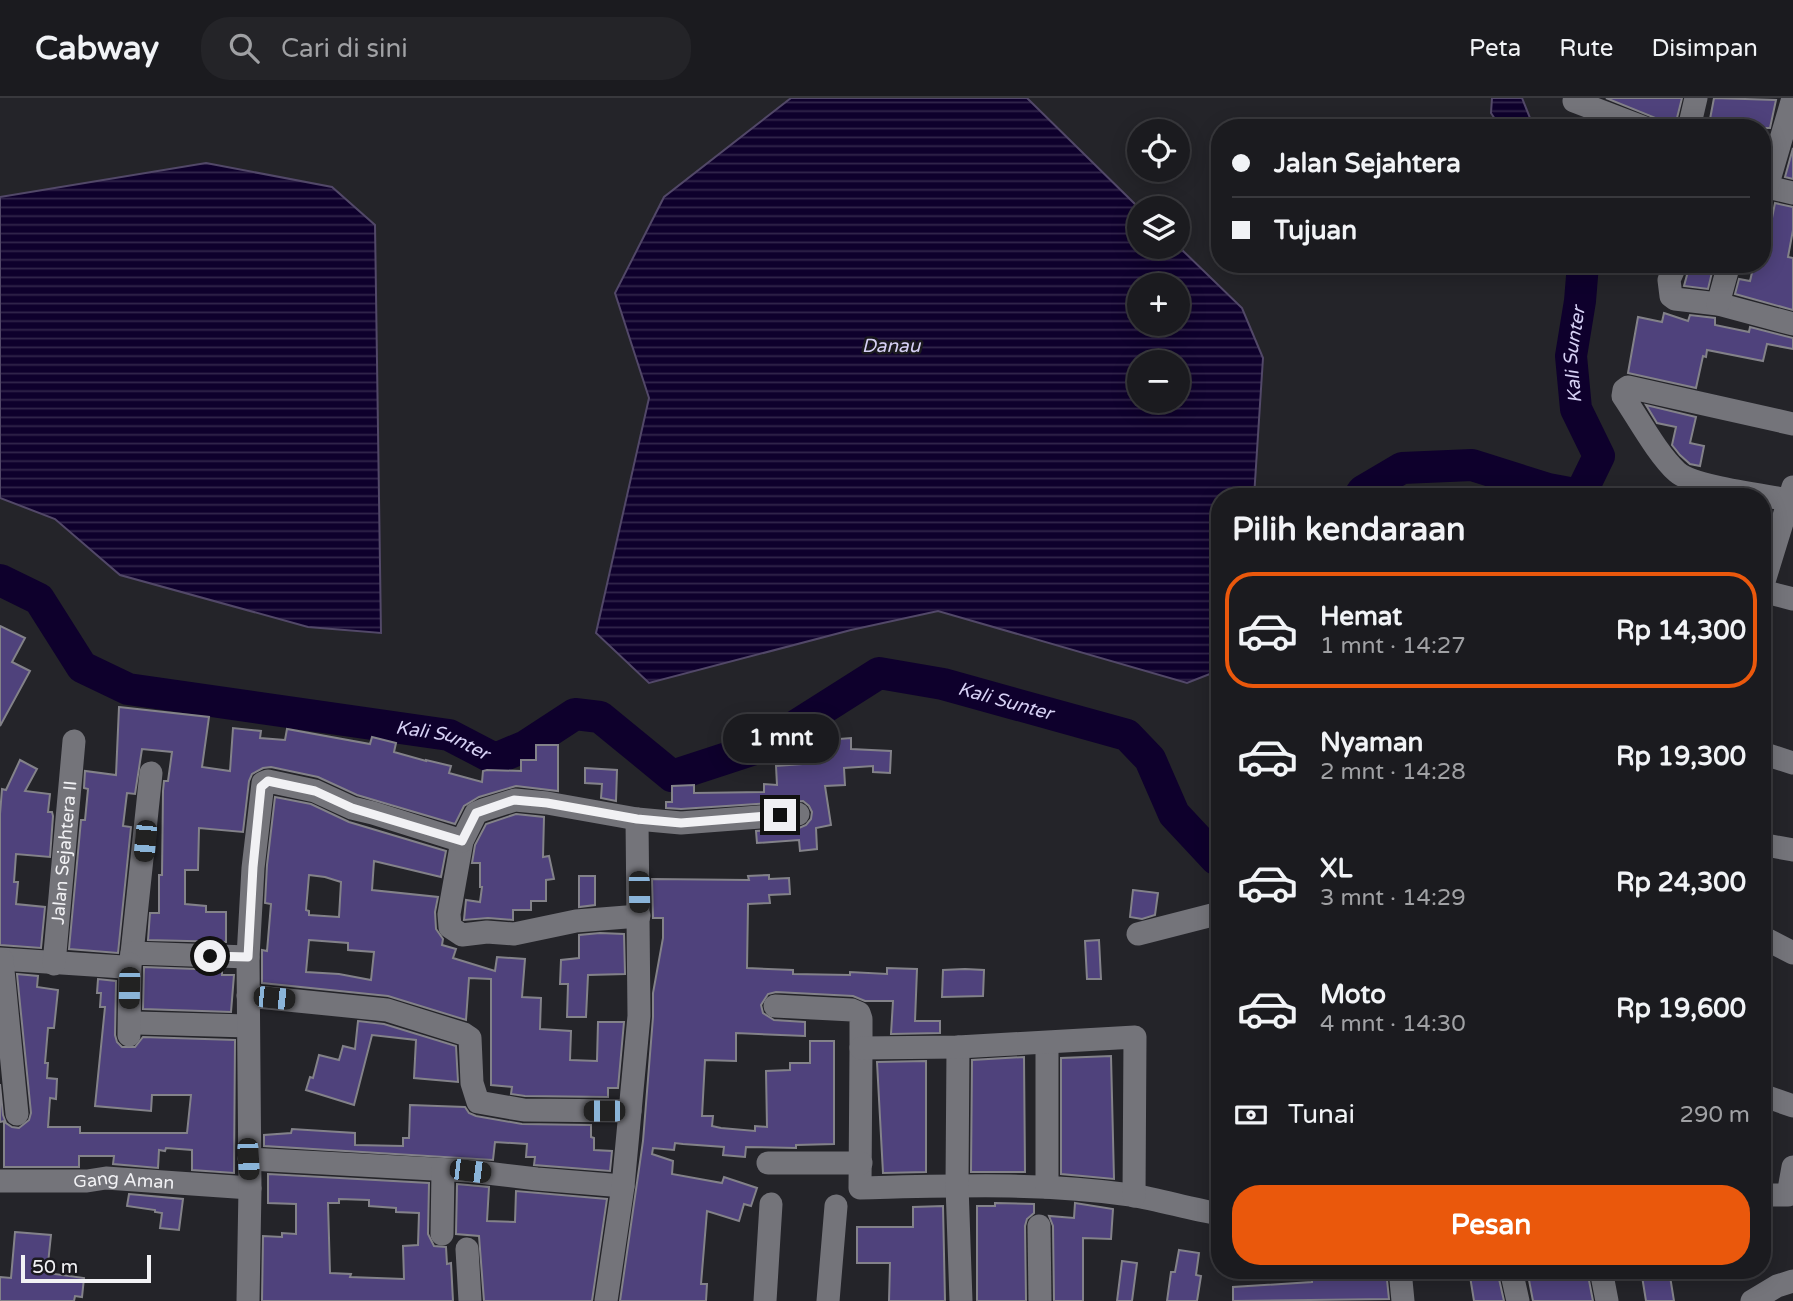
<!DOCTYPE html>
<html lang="id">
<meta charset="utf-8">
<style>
:root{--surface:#1b1b1f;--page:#242428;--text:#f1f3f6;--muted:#a0a1a4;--line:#39393d;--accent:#ea580c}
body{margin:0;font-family:"Varela Round",sans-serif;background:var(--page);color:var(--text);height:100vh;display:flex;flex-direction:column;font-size:26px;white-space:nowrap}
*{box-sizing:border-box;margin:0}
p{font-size:23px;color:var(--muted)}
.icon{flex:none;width:38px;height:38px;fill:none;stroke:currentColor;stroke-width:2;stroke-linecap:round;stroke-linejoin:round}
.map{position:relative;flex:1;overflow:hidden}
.side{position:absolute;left:1211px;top:390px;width:560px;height:791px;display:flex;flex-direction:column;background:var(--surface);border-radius:28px;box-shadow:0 4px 18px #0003,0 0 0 2px var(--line)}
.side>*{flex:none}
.guide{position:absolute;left:1211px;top:21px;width:560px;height:154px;border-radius:28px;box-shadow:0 4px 18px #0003,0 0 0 2px var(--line);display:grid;align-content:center;height:154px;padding:0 21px;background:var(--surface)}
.buttons{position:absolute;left:1127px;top:21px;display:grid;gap:14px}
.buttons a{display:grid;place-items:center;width:63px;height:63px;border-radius:50%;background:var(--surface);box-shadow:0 4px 18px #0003,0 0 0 2px var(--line);font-size:35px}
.scale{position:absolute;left:21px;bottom:18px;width:130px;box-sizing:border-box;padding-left:7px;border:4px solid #f1f1f4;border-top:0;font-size:19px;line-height:24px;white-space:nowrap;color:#f1f1f4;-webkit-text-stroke:5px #1b1a1f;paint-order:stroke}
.end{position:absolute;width:32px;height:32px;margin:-16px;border:9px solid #f1f1f4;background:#111;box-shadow:0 0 0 4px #111}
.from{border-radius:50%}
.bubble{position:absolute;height:49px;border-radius:24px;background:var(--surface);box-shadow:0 4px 18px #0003,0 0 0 2px var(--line);font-size:23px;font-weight:700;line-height:49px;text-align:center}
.car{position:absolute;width:21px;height:42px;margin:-21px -10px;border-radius:9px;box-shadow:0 0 5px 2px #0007;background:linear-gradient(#222 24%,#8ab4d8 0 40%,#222 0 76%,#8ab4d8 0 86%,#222 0)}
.guide b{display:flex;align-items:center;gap:24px;height:66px;font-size:26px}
.guide b+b{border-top:2px solid var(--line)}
.guide i{width:18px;height:18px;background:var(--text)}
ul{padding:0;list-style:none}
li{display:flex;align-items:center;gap:21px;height:116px;margin:0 14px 10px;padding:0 7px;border:4px solid transparent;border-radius:28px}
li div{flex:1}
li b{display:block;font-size:26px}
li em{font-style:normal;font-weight:700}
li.on{border-color:var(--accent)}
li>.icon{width:63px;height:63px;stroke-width:1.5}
h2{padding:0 21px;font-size:32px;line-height:84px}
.pay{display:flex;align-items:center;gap:18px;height:77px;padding:0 21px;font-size:26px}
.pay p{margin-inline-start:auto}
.action{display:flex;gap:14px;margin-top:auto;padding:14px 21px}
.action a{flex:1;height:80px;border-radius:28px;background:var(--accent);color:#fff;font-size:28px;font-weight:700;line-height:80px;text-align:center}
header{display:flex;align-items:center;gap:42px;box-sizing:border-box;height:98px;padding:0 35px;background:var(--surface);border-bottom:2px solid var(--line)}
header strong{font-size:33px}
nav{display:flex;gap:38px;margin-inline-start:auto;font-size:24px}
.search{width:490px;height:63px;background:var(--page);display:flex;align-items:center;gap:18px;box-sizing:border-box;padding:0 24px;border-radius:28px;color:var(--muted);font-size:26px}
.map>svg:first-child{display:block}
</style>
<header>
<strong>Cabway</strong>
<div class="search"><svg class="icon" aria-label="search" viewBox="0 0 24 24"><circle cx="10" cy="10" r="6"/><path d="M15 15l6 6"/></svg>Cari di sini</div>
<nav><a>Peta</a><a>Rute</a><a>Disimpan</a></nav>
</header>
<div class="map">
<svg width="1793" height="1203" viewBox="0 0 1793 1203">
<defs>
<pattern id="water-rules" width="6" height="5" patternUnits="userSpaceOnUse" patternTransform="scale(1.75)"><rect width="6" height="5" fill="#0e002c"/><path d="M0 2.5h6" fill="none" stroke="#32264b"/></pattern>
</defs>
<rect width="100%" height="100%" fill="#242429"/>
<!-- water -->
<g fill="url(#water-rules)" stroke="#524868" stroke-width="2" fill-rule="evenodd">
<path d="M791 0H1027L1139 110V149L1178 148 1242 210 1263 260 1254 399H1220V572L1187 585 938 513 851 532 649 585 596 535 649 300 615 195 664 99ZM1178 187V226H1139V187ZM1178 264V303H1139V264Z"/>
<path d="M1492 0H1522L1534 30H1501L1491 15Z"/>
<path d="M206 65 332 89 375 127 381 535 308 529 120 477 55 421 0 400V99Z"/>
</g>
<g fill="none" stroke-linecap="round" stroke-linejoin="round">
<!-- river -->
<g stroke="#0e002c" stroke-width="32">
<path id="s1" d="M1359 399 1363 393 1402 370 1472 367 1548 391 1580 397 1599 358 1576 311 1571 258 1580 203 1583 166"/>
<path id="s2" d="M0 482 39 501 82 569 128 591 449 637 495 661 526 648 575 616 600 619 672 678 764 648 879 575 943 586 1127 637 1150 661 1174 716 1216 761H1220"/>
</g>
</g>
<!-- building -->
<g fill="#4f427c" stroke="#838289" stroke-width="2" fill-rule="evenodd">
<path d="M1606 0H1682L1675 28Z"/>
<path d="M1714 0 1776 2 1770 30H1736L1726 27V24L1710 21Z"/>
<path d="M1793 50V81L1785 79Z"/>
<path d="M1775 105 1793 109V132L1788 159 1793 160V212L1735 196 1739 181 1750 183 1754 166H1762L1764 139 1768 140Z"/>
<path d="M1690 166H1714L1708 191 1684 188Z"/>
<path d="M1664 215 1688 223 1690 217 1715 220V227L1749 234 1750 229 1793 240V251L1767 246 1763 263 1707 252 1706 259 1703 258 1696 290 1628 275 1638 219 1662 224Z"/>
<path d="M1646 307 1696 319 1690 345 1704 348 1700 368 1690 366 1680 357 1672 347 1676 329 1657 325Z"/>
<path d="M0 528 25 540 12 564 30 573 0 628Z"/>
<path d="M119 609 209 619 202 669 230 673 233 630 261 633 260 640 285 642 287 631 370 646 372 639 396 645 394 654 426 663V662L451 668 449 675 482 684 483 673 487 672 521 673V662H536V647H558V693L516 688 479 699 464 708 455 726 357 697 318 679 271 669 263 670 252 676 249 683 243 734 199 730 198 772H185V806L206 808V814H226V844L148 842 150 815H159V777H162L163 693 164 683H168L172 654 142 651 135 696 127 695 123 728 131 729 118 855 69 851 81 722H85L88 691 84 690 85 673 116 677Z"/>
<path d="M851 640V651L891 653 890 675 873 674V668L844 670 845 687 825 688 831 727 816 730 817 751 800 753 799 742 757 745 756 733 799 730 806 727 811 721 812 714 809 708 803 703 681 711 666 710V704H672V688L694 687V695L764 694V686L777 687 776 668 815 665 814 643Z"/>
<path d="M20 662 37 671 25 693 50 696 48 714H52L53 718 50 759 16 756 14 784H18L16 806 45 809 41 850 0 847V716L2 691 6 692Z"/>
<path d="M585 670 617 672 616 703 601 700 602 686 585 685Z"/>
<path d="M275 699 311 706 349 724 446 753 441 779 374 763 372 792 438 799 435 814 436 831 443 841 442 847 456 851 453 860 495 873 497 859 525 861 522 899 541 900 540 931 571 933 570 962 597 963 598 924H624L618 990H608V999L525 998 511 996 512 989 491 987V881L469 880 466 922 388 898 262 885V852L267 853 271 806 265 805 267 767ZM309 777 325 779 341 784 339 819 309 817V813L306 812ZM309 842 348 845V852L374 854 371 882 339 876 306 874Z"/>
<path d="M516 716 544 719 543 759 549 758 554 781 546 782V803H531V812H513V822L488 820 464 822 466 802 480 804 482 789H480V765H472L475 747 486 726Z"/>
<path d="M769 777V781L789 780 790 796 769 797 770 805 748 806 747 870 793 872V876L850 877V874L887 876V870L917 871 915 923H940V935L891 936 893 903H865L853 898 776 894 768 896 761 907 763 915 774 922 805 924V938L736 935V963L705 962 702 1018H713L712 1028 721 1030 755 1033V1028L767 1029 766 973 790 972V965H810V943H834V1046L796 1047V1050L746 1049 745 1059 723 1057 724 1049 683 1046 675 1045 674 1052 653 1050 652 1056 673 1063 672 1076 722 1085 724 1079 757 1090 751 1108 744 1106 739 1123 707 1113 701 1186H707L706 1203H620L643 1043 653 919V895L663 840V820H653L652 781 749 782 748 778Z"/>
<path d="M579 778H595V807L579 809Z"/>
<path d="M1133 792 1158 795 1155 817 1142 821 1130 819Z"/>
<path d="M600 835 624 836 625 876 588 877 586 919H567L568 886H560L561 862 579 860V837Z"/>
<path d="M1099 842 1101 881H1087L1085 843Z"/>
<path d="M144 869 222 872V877H234L231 914 143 911Z"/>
<path d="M965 871 984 872 983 898 942 899 943 872Z"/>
<path d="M17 876 38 878 37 889 58 892 54 930H48L45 965H48L47 980 57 981 56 1001 50 1000 48 1029H80V1035H187L191 997H152L151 1013 95 1008 105 909H100L101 895H97L98 881 116 883 115 937 117 944 122 949H135L143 939 235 942 234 1075 192 1072V1052L166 1050 165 1053 159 1052 158 1070 113 1066 114 1058H79V1069H4V1023L0 1024V986L3 1017 6 1025 12 1029 19 1030 29 1022 31 1015Z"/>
<path d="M358 923 384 926 456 948 458 984 414 980 416 942 372 937 354 1007 306 992 310 979 313 980 319 957 339 962 343 948 355 951Z"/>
<path d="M1111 958 1114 1081 1061 1076V960Z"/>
<path d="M1024 959 1025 1074H971L972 962Z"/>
<path d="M926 963V1074L883 1075 877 964Z"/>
<path d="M410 1007 465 1009 469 1015 476 1018 522 1026 591 1027V1039L594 1040V1052L612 1053 610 1073 534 1067 535 1059H526L527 1046 495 1044 493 1062 264 1048V1037L291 1035 292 1031 355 1035V1047L403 1048V1040H409Z"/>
<path d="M268 1076 429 1085 428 1136 434 1148 446 1149 447 1166 451 1165 453 1203H262L263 1138 282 1139V1135L296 1136V1106L268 1105ZM339 1101 369 1102V1108L396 1110V1114L419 1115 418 1147 403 1148 404 1181 350 1179 351 1176 330 1175 328 1105H339Z"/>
<path d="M457 1086 489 1089 487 1123 515 1124 516 1093 607 1101 592 1203H484L479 1138 456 1136Z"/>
<path d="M129 1096 183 1101 179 1132 160 1130 162 1115 155 1114V1112L127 1108Z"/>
<path d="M995 1105 1034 1106V1115L1027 1121 1025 1128 1026 1203H977V1108H995Z"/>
<path d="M1075 1105 1113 1111 1111 1141 1083 1140V1203H1054L1053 1128 1049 1118 1074 1120Z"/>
<path d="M943 1108 945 1203H889L890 1165H857V1129H913V1109Z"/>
<path d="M15 1134 51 1137 47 1175 84 1180 82 1199 75 1198 74 1203H0V1179L11 1180Z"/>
<path d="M1179 1152 1199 1155 1196 1177 1201 1178 1197 1203H1167L1171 1174H1175Z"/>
<path d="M1122 1163 1137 1165 1132 1203H1117Z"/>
<path d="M1355 1172H1386L1389 1201 1233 1203V1189L1312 1184V1179L1343 1177 1342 1174Z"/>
<path d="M1469 1172H1497L1504 1203H1474Z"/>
<path d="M1554 1172H1587L1593 1203H1533L1528 1177Z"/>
<path d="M1641 1172H1669L1674 1203H1646Z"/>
</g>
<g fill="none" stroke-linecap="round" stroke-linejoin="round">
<!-- minor -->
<g stroke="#74747a" stroke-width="23">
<path d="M1574 3 1645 30"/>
<path d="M1689 30 1696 0"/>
<path d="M1767 89 1793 95"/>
<path d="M1762 92 1767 89 1793 0"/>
<path d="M1676 166 1669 182 1671 198 1675 201 1718 206 1793 226"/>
<path d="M1718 206 1729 166"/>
<path d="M1789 402C1764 397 1694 389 1677 374 1658 357 1638 320 1623 298L1624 292 1628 289 1793 326"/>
<path d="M1762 490 1793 389"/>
<path d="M1762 493 1793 501"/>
<path d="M1762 655 1793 665"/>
<path d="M1766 747 1793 752"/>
<path d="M639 818 576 823 514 836 487 834 462 837 450 829 449 816 462 743 476 715 483 712 515 702 547 705 637 721 681 725 798 716"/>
<path d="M1138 836 1220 815"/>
<path d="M1762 839 1793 855"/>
<path d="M132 855 151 675"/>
<path d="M0 861 123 869 130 866 132 855 248 859"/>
<path d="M2 862 17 1016"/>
<path id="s3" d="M54 866 74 643"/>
<path d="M248 898 387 912 464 936 470 940 472 985 478 1004 524 1012 630 1013"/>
<path d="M775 908 852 912 859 915 861 921V950L860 1090C950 1088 1041 1084 1131 1097 1161 1102 1190 1111 1220 1116"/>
<path d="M137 925 248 928"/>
<path d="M129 937 130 866"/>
<path d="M1047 945V1089"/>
<path d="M958 949 957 1087 961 1203"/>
<path d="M861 950 958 949 1135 939 1134 1098"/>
<path d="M1762 997 1793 1008"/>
<path d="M249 1061 470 1073 537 1081 623 1088"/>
<path d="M768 1065H861"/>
<path id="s4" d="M0 1083H87L106 1080 250 1090"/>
<path d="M1762 1097H1788L1793 1069"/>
<path d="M1039 1128 1040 1203"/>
<path d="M442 1136 443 1072"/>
<path d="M467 1151 470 1203"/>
<path d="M1400 1172 1403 1203"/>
<path d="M1511 1172 1518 1203"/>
<path d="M1601 1172 1607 1203"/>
<path d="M248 1203 250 1090 248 859 253 770 263 685 268 683 315 693 352 710 373 715 462 743"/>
<path d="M606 1203 623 1088 639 918 637 721"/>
<path d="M765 1203 771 1106"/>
<path d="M828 1203 836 1108"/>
<path d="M1752 1203 1777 1188 1793 1183"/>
</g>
</g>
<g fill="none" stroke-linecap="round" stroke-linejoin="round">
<!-- route -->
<path stroke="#f1f1f4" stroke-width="9" d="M210 858 248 859 253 769 261 689 268 683 315 693 352 710 462 743 476 715 514 702 547 705 637 721 681 725 780 717"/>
</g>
<g text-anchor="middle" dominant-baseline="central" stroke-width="5" stroke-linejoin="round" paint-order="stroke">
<!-- street labels -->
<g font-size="18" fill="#f1f1f4" stroke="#1b1a1f">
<text stroke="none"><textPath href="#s3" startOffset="112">Jalan Sejahtera II</textPath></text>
<text stroke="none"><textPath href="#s4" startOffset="124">Gang Aman</textPath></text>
</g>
<!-- water labels -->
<g font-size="19" font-style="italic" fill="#d6d0f4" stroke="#1b1a1f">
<text x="891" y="248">Danau</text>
<text stroke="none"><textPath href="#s1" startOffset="385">Kali Sunter</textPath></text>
<text stroke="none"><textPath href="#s2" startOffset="1124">Kali Sunter</textPath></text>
<text stroke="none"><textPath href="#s2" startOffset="494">Kali Sunter</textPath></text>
</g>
</g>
</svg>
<div class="buttons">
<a><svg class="icon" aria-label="locate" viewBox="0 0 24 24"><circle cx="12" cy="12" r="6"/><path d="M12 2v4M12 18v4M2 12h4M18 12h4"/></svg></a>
<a><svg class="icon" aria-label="layers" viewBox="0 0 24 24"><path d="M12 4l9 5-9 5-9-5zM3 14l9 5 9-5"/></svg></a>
<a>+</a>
<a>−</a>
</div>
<div class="scale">50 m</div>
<i class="end from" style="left:210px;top:858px"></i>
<i class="end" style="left:780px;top:717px"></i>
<div class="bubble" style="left:723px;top:616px;width:116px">1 mnt</div>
<i class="car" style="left:145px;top:743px;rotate:185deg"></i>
<i class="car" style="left:639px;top:794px;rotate:179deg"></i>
<i class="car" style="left:129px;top:890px;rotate:181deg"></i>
<i class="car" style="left:274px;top:900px;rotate:96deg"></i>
<i class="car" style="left:604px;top:1013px;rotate:270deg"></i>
<i class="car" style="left:248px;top:1061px;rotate:177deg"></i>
<i class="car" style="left:470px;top:1073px;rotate:97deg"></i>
<div class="guide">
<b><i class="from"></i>Jalan Sejahtera</b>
<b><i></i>Tujuan</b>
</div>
<section class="side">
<h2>Pilih kendaraan</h2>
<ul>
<li class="on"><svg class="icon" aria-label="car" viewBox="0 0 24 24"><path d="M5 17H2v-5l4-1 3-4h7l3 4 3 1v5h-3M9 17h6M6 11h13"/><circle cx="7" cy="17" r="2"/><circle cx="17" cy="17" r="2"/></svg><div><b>Hemat</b><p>1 mnt · 14:27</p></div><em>Rp 14,300</em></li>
<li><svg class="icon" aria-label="car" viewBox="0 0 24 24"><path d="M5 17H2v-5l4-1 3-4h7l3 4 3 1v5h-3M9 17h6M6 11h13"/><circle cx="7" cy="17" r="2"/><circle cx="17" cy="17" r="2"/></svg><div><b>Nyaman</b><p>2 mnt · 14:28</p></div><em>Rp 19,300</em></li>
<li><svg class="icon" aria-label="car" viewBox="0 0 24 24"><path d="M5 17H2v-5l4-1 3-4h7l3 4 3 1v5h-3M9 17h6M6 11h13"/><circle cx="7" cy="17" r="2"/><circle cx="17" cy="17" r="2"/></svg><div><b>XL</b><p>3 mnt · 14:29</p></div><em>Rp 24,300</em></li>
<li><svg class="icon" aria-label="car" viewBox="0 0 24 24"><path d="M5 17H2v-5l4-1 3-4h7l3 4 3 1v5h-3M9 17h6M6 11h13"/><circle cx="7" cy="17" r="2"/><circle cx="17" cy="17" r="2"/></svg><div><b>Moto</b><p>4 mnt · 14:30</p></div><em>Rp 19,600</em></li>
</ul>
<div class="pay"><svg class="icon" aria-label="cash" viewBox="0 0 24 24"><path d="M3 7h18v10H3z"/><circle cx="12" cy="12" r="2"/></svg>Tunai<p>290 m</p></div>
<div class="action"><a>Pesan</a></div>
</section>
</div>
